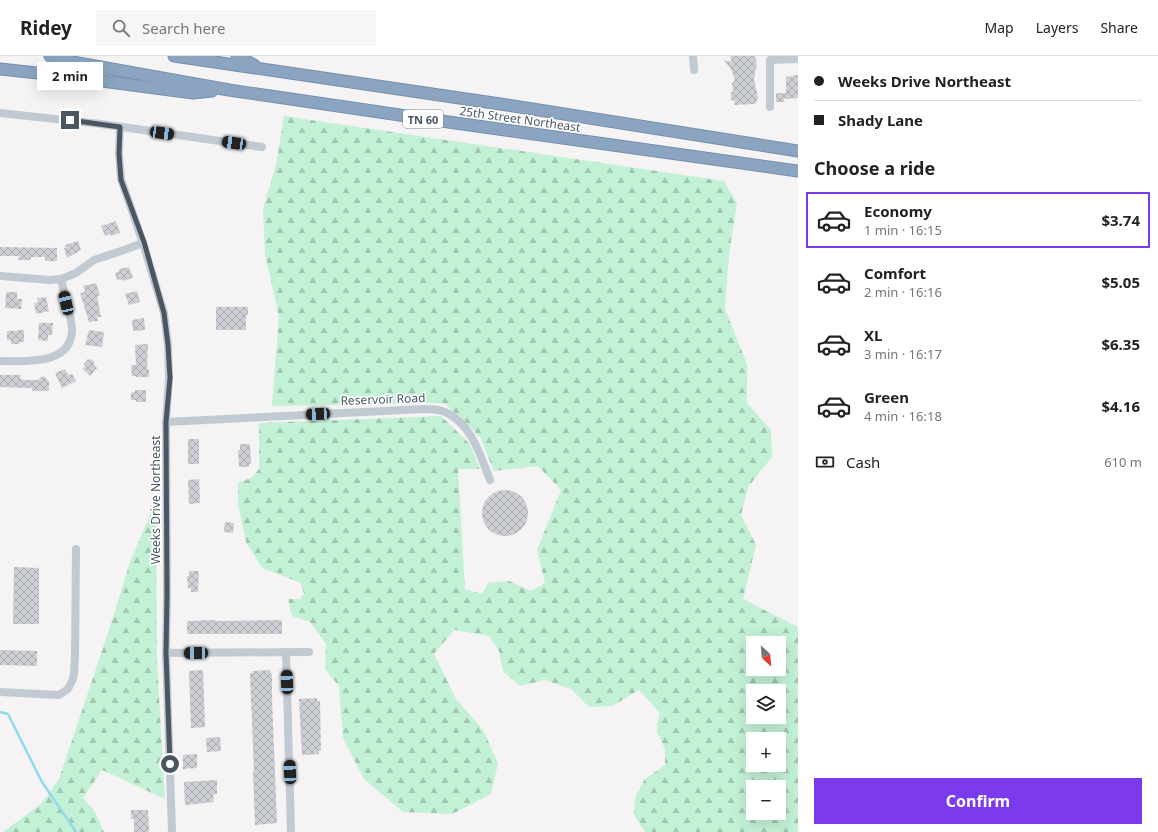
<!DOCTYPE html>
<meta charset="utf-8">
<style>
:root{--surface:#fff;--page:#f6f6f6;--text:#222;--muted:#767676;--line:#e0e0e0;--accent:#7c3aed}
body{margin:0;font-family:"Noto Sans",sans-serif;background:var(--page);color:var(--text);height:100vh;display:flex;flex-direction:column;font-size:15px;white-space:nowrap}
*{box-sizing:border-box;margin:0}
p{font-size:13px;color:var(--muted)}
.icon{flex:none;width:22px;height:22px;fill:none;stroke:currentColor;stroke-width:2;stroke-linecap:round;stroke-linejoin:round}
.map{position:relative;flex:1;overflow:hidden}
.sheet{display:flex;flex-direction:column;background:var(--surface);width:360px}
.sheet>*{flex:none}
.guide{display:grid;align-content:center;height:88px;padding:0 16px;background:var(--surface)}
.needle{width:26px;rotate:154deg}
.buttons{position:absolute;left:746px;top:580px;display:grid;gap:8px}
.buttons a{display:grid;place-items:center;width:40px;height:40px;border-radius:0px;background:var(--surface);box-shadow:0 4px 16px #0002;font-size:20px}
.end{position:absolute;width:18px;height:18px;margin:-9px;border:5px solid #4a5661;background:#fff;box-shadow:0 0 0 2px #fff}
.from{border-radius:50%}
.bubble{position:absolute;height:28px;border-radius:0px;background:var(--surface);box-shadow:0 4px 16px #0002;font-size:13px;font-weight:700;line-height:28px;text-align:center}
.car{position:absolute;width:12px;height:24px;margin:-12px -6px;border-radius:5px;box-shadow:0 0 3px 1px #0007;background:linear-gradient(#222 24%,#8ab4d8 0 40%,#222 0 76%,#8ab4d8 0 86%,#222 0)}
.guide b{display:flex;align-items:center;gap:14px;height:38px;font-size:15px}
.guide b+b{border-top:1px solid var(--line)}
.guide i{width:10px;height:10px;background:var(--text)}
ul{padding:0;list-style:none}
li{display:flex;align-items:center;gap:12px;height:56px;margin:0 8px 6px;padding:0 8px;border:2px solid transparent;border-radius:0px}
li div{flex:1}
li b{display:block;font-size:15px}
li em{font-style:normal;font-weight:700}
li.selected{border-color:var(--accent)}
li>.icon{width:36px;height:36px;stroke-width:1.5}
h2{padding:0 16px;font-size:18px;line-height:48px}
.pay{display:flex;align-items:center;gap:10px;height:44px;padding:0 16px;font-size:15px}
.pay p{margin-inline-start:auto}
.button{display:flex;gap:8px;margin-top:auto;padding:8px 16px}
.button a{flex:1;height:46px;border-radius:0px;background:var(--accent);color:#fff;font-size:16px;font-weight:700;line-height:46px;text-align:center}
header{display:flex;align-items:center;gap:24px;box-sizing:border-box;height:56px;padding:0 20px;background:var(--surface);border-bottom:1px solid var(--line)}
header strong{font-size:19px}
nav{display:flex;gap:22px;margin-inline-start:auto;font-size:14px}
.search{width:280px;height:36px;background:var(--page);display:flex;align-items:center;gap:10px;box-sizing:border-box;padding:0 14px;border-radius:0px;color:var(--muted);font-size:15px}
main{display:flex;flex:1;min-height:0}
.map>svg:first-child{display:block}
</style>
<header>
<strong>Ridey</strong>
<div class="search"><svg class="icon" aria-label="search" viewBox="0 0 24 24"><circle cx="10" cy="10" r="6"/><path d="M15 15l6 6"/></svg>Search here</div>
<nav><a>Map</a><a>Layers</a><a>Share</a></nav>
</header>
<main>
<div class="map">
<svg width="798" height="776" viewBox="0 0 798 776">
<defs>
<pattern id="forest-firs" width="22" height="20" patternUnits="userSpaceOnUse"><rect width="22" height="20" fill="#c3f1d5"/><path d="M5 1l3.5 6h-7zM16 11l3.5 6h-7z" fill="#a0c6b0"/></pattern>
<pattern id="building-cross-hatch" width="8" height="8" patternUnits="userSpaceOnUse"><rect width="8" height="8" fill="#cdcfd5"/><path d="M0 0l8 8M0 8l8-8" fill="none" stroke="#a8abb0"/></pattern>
</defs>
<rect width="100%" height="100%" fill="#f5f3f3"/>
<!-- forest -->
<g fill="url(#forest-firs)" fill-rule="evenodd">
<path d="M284 60 724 125 737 147 729 198 725 253 747 308V347L771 374 772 401 748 431 741 459 756 489 743 543 798 571V776H645L634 759 635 741 645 723 665 709V693L657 676 659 656 639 634 612 650 589 651 571 633 545 624 520 630 503 615 499 595 489 580 454 574 434 598 456 643 483 674 498 707 491 738 452 758 403 756 364 723 343 682 339 630 325 613 326 588 310 566 292 560 288 543H300L304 538 301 527 262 512 246 486 238 448V427L251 422 259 413V367L441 360 470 388 480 413H458L465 533 482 538 488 527 509 525 531 535 545 527 537 494 561 434 538 410 494 415 480 381 444 347 272 350 279 261 265 198 263 153 276 109ZM753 587H779V613H753ZM753 635H779V661H753ZM753 683H779V709H753ZM753 731H779V757H753Z"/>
<path d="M156 445 157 606 165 743 102 714 83 742 94 754 104 776H3L41 748 59 723 110 571 130 506Z"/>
</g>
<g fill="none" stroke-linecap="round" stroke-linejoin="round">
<!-- stream -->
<path stroke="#90daee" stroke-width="2.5" d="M0 656 8 658 42 726 76 776"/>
</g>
<!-- building -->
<g fill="url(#building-cross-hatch)">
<path d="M730 0H755L757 10 756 11 754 23 758 42 755 48 734 49 735 45 731 44V36H733L732 27 735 24 731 13 724 4 732 6Z"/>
<path d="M798 19V42L784 43V46H776V37H786V21Z"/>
<path d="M116 165 120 177 110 180V178L105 180 101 170Z"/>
<path d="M78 185 81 194 67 202 64 192H66L65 189Z"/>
<path d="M0 191 57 192V205H45V201H31V204H18L19 200H0Z"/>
<path d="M129 211 133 222 122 225 121 223 117 224 115 217 120 215 119 213Z"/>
<path d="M96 227 100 240H97L101 261H97L98 265 89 266 80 237 85 236 83 230Z"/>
<path d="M137 235 140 246 129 249 125 238Z"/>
<path d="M6 236H17V243H22L21 253 5 252Z"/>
<path d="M46 241 49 255 36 258 34 247 38 246 37 242Z"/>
<path d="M216 251H248V259H246V274H216Z"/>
<path d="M144 262 145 274 133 275 132 264Z"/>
<path d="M39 267H53L52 279H48V285L38 284Z"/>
<path d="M18 274H24V286H19V288H11V284H7V275H18Z"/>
<path d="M89 274 104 276 102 291 85 289Z"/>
<path d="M148 288 147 313H149V321H136V320H132L131 309H136L135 289Z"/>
<path d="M88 303 89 304 91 303 95 307 93 308 97 312 90 320 82 312 85 311 84 308Z"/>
<path d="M65 313 68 319 72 318 76 325 62 332 55 317Z"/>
<path d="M0 319H21L20 323 25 324H38L41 321 44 320 49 325V335H32V332L0 331Z"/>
<path d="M135 334H146V346H136V344H131V337L135 336Z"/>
<rect x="188" y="383" width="11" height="25"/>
<path d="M240 388H250L251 408H249V411H239L238 394H240Z"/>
<path d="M199 423 200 447 189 448 188 424Z"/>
<circle cx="505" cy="457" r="23"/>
<path d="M225 466 234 467 233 477 224 476Z"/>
<path d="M14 511 39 512V568H13Z"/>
<path d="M189 515H199L198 536H191V532H188L187 520H189Z"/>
<path d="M215 564V565L282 564V578H187V565Z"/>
<path d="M0 594 37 595V610L0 609Z"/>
<path d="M203 614 205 671 191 672 189 615Z"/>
<path d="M270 614 271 618 272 617V642L277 767 255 769 253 715H254L250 617H253L252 615Z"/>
<path d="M317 642V645H320L321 695H319V698L302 699 299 643Z"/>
<path d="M220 681 221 695 207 696 206 682Z"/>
<path d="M197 698V712L183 713V699Z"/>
<path d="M217 724V738H213L214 746 185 749 184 726Z"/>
<path d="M131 754H148L149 776H134V763H131Z"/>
</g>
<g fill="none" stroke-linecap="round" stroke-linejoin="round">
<defs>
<g id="highway">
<path d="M50 0 62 4 229 34 420 62 798 115"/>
<path d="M174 0 507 49 798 95"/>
<path d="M237 0 254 9"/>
<path d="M0 13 56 19 193 37 212 35"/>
</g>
</defs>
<!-- highway casing -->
<use href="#highway" stroke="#7690ad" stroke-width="13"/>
<!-- minor -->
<g stroke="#c1cad2" stroke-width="8">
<path d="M693 0 694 14"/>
<path d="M770 51V4L798 3"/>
<path d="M0 57 101 68 262 91"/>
<path d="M120 71 119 98 121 123 143 187 164 257 168 289 169 322 166 366 167 539 166 597 172 776"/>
<path d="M0 220 50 224 61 223 76 217 94 204 124 194 143 187"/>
<path d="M0 305C25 305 73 310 72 272 71 258 64 238 61 223"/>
<path d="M166 366 424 353C431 353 439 353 445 356 472 368 480 399 490 424"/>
<path d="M286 596 291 776"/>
<path d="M166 597 309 596"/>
<path d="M0 636 59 639 68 633 73 623 74 617 75 600 76 493"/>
</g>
<!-- highway -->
<use href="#highway" stroke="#8ba5c1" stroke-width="11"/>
</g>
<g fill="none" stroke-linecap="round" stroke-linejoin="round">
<!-- route -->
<path stroke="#4a5661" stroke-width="5" d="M70 64 120 71 119 98 121 124 144 186 164 257 168 289 170 322 166 366 167 539 166 597 170 708"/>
</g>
<g text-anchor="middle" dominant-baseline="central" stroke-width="3" stroke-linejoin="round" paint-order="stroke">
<!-- shield labels -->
<rect fill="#fff" stroke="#808990" stroke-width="1" x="403" y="54" width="40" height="18" rx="3"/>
<g font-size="11" font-weight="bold" fill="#4a5661">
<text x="423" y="63">TN 60</text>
</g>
<!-- street labels -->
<g font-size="12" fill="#4a5661" stroke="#fff">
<text transform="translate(520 63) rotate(8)">25th Street Northeast</text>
<text transform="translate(383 343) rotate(-2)">Reservoir Road</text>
<text transform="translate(155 444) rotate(-90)">Weeks Drive Northeast</text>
</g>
</g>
</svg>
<div class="buttons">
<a><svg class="needle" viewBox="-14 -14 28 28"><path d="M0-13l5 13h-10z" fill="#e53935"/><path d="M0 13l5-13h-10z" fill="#767676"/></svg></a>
<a><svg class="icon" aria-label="layers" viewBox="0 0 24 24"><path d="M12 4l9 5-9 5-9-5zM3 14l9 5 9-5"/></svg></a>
<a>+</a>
<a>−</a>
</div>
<i class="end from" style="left:170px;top:708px"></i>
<i class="end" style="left:70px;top:64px"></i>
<div class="bubble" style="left:37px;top:6px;width:66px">2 min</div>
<i class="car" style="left:162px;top:77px;rotate:98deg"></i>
<i class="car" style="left:234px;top:87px;rotate:278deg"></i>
<i class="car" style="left:66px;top:247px;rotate:347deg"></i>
<i class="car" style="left:318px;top:358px;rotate:267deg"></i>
<i class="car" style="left:196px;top:597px;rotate:269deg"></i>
<i class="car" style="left:287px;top:626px;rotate:358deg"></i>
<i class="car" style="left:290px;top:716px;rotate:358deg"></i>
</div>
<section class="sheet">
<div class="guide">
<b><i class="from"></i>Weeks Drive Northeast</b>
<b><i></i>Shady Lane</b>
</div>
<h2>Choose a ride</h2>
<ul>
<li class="selected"><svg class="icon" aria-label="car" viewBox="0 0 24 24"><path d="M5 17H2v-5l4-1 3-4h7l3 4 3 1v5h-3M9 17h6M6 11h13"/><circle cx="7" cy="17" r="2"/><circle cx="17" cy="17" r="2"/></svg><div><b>Economy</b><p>1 min · 16:15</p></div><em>$3.74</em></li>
<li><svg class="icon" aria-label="car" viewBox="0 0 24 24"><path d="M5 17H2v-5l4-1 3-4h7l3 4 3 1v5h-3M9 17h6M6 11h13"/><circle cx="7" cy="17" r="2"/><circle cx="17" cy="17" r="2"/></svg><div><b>Comfort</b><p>2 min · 16:16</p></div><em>$5.05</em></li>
<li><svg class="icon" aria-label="car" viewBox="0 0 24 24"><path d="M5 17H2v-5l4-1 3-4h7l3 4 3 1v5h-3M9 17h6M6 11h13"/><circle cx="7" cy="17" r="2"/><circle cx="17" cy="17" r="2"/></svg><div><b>XL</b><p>3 min · 16:17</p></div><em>$6.35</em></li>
<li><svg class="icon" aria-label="car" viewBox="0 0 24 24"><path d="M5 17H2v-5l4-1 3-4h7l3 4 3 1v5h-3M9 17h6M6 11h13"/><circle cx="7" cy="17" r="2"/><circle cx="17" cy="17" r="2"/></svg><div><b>Green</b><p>4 min · 16:18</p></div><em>$4.16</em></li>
</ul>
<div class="pay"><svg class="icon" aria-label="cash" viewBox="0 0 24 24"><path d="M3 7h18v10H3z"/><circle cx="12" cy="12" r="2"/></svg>Cash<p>610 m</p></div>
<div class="button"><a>Confirm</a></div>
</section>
</main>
